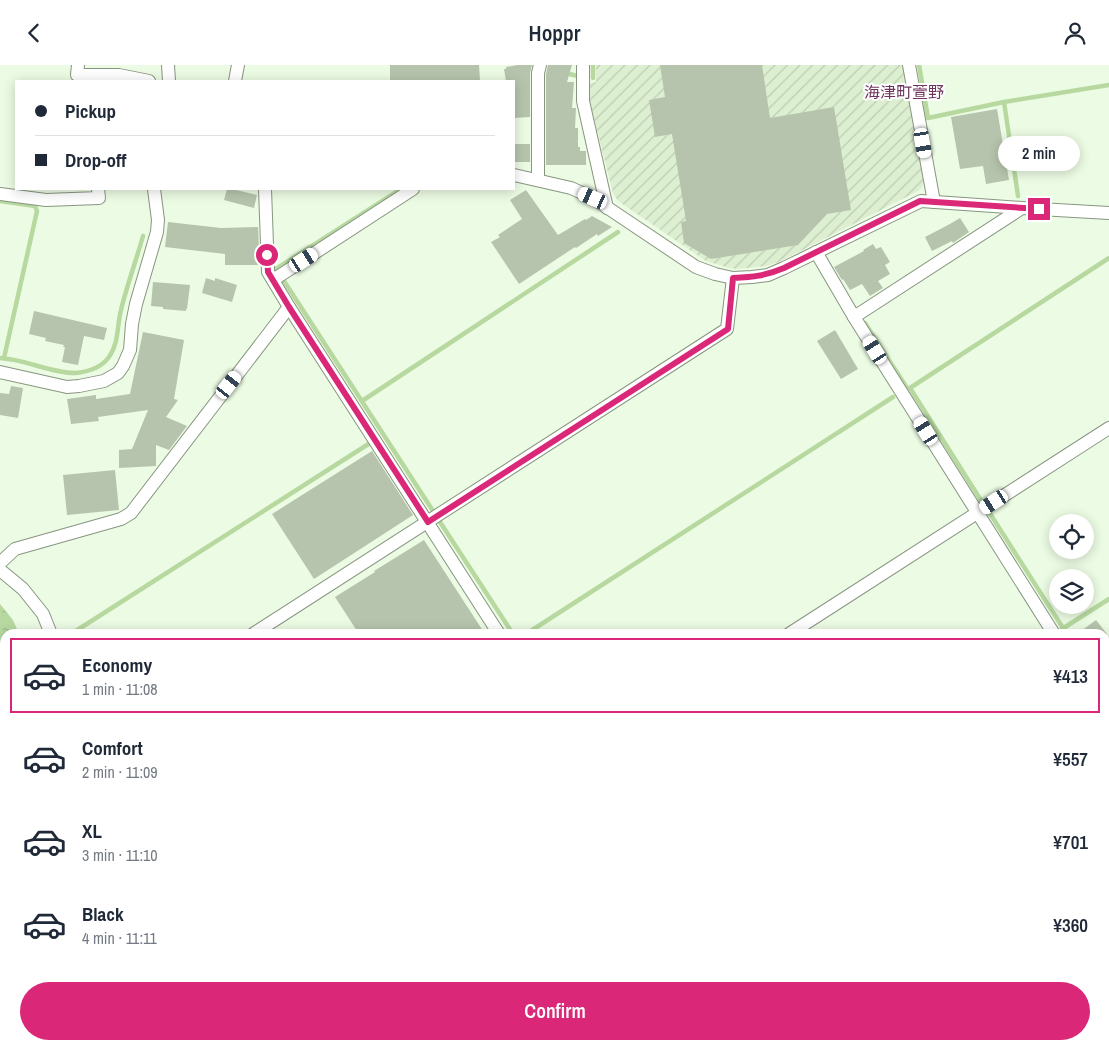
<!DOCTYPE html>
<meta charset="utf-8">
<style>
:root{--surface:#fff;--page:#f2f2f3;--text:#1f2937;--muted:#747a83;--line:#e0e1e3;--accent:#db2777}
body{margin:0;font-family:"Archivo Narrow","Noto Sans JP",sans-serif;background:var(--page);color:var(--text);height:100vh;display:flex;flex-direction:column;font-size:19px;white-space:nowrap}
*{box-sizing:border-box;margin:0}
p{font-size:16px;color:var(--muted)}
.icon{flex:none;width:28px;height:28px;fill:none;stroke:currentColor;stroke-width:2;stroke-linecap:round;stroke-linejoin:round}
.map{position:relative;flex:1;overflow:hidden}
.panel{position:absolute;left:0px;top:564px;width:1110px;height:421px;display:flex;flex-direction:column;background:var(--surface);border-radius:15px 15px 0 0;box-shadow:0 2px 12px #0003}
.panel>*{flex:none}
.top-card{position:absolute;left:15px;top:15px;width:500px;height:110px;border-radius:0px;box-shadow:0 2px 12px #0003;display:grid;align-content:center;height:110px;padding:0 20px;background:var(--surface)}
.fabs{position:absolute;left:1049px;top:449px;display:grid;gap:10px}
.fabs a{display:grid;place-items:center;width:45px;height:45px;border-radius:50%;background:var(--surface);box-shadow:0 2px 12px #0003;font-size:25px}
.end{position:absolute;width:22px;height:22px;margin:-11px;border:6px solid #db2777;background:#fff;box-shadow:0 0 0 2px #fff}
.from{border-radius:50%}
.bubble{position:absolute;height:35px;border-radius:18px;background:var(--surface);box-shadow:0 2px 12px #0003;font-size:16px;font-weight:600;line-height:35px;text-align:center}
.car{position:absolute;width:15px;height:30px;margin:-15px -8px;border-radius:6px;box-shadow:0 0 4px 1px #0007;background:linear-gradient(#fff 24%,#345 0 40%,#fff 0 76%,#345 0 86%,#fff 0)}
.top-card b{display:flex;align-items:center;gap:18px;height:48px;font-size:19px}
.top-card b+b{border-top:1px solid var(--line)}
.top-card i{width:12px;height:12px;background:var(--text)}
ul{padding:9px 0 0;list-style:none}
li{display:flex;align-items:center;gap:15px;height:75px;margin:0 10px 8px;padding:0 10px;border:2px solid transparent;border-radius:0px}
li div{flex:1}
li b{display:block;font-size:19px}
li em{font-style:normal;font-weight:600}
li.active{border-color:var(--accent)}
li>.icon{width:45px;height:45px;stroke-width:1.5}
.primary-button{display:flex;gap:10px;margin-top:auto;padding:10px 20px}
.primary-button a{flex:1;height:58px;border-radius:30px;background:var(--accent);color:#fff;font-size:20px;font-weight:600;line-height:58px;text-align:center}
header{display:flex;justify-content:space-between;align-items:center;height:65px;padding:0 20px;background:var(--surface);font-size:22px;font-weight:600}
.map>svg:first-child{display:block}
</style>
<header><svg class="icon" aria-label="back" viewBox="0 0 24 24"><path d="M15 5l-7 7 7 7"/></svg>Hoppr<svg class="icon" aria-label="person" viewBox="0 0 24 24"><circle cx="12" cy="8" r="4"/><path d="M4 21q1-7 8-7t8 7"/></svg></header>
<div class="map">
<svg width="1109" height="984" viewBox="0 0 1109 984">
<defs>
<pattern id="industrial-furrows" width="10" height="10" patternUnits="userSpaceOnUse" patternTransform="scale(1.25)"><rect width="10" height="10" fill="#ddefd1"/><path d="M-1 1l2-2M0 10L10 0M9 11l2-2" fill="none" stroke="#bdcdb3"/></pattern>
<pattern id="water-ripples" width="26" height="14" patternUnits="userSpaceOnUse" patternTransform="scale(1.25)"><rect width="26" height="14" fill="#b7d9a0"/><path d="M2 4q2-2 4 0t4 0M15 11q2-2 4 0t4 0" fill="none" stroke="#9dba89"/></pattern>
</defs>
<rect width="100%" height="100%" fill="#ecfbe3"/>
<!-- industrial -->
<path fill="url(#industrial-furrows)" d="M596 0H904L924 118 920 125 779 197 766 201 737 204 729 203 706 196 618 136 613 128 589 34V18L596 17Z"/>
<!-- water -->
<g fill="url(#water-ripples)">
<path d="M0 539 13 555 19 569H5V915L0 909Z"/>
<path d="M79 980H189L192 984H83Z"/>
</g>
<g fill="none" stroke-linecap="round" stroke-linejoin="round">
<!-- stream -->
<g stroke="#b7d9a0" stroke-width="4.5">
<path d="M919 0 928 53 1004 37 1018 131"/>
<path d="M565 8 578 11"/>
<path d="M593 13V0"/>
<path d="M1004 37 1109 20"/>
<path d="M0 136 35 141 37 146 4 293"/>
<path d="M276 204 401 124"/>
<path d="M284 216 433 446"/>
<path d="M865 258 907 323"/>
<path d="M0 293C25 294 50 308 75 308 87 307 101 303 109 292 119 278 117 260 121 245 127 220 136 196 143 171"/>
<path d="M910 323 982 437"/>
<path d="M906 324 910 323 1109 193"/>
<path d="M362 336 618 167"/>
<path d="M989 447 1063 563"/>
<path d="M440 457 513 569"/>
<path d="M1062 564 1109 534"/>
<path d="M71 569 370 378"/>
<path d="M526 569 893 332"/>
<path d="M1105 878 1109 876"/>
<path d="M0 957 5 961"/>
<path d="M23 984 29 980"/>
<path d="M412 984 418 980"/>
<path d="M940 984 947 980"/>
</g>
</g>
<!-- building -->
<g fill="#b6c4ad">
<path d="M390 0H479L480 16H390Z"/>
<path d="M517 0H532L530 8V52L514 53V16H506L504 4H506V2Z"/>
<path d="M548 0H572L567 17H574L572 43H576L575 63H578V82H580V86H586V100H546V9Z"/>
<path d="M660 0H762L770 53 834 42 851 145 827 149 798 180 711 194 684 178 681 157 686 156 672 69 655 72 649 35 665 32Z"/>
<path d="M997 44 1009 115 986 119 983 101 960 104 951 52Z"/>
<rect x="514" y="79" width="16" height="18"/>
<path d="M227 124H232L257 130 254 143 224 135Z"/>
<path d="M526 125 558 170 585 154 586 155 592 151 612 162 598 171 597 169 576 183 575 182 519 219 491 177 500 172 498 170 522 154 510 135Z"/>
<path d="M960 153 969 167 953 178 952 176 932 186 925 172 950 159Z"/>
<path d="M168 157 221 163 258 162 260 200H225V189L165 182Z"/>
<path d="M873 179 876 184 881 182 890 197 885 200 890 209 878 216 883 223 870 231 862 219 850 225 843 214 842 215 834 202 864 186 863 185Z"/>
<path d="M206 213 215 216V213L237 220 232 237 202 228Z"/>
<path d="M153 217 190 220 187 244H186V246L163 244V242L151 241Z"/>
<path d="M34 246 107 263 104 275 84 271 78 300 62 297 65 282H63L64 280 45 276 46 273 29 269Z"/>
<path d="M835 265 858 304 841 314 817 276Z"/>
<path d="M143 267 184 275 174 334 178 335 166 352 187 361 169 385 156 380V401L119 403V385L132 384 148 345 98 352 99 356 71 359 67 334 96 330V334L130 329Z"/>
<path d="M11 321 23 323 18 353 0 350V328L9 329Z"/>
<path d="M372 386 413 450 314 514 272 449Z"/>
<path d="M115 405 119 445 67 450 63 410Z"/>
<path d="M424 475 485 569H359L335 532 375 507 374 506Z"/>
<path d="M1096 555 1107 569H1077Z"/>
</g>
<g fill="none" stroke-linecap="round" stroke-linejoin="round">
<defs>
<g id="street">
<path d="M78 0 77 10H119L149 16"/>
<path d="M168 0 169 16"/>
<path d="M583 0V36L607 143"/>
<path d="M909 0 934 137"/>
<path d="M235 16 238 0"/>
<path d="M514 110 571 123 593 133 696 202 715 209 733 213 752 212 768 210 784 203 921 136 1022 143 1109 148"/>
<path d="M538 115V8L540 0"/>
<path d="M265 124 268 207 289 242 499 569"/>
<path d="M0 129 46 135 99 133 98 124"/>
<path d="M816 187 854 252 1054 569"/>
<path d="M273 215 413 124"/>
<path d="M854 252 1022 143"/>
<path d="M0 307 67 322 79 321 104 316 118 308 123 301 130 285 132 259 136 239 157 167 158 155 154 124"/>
<path d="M0 498 15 484 121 454 131 448 289 242"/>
<path d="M0 505 23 524 43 549 51 569"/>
<path d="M253 569 727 264 733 213"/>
<path d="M789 569 1109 363"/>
<path d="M1105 648 1109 654"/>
<path d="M1105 706 1109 703"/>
<path d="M0 937 5 940"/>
<path d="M54 980 59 984"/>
<path d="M221 980 223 984"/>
<path d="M764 980 766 984"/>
<path d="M673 984 679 980"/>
</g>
</defs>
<!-- street casing -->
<use href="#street" stroke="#889580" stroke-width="14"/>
<!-- street -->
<use href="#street" stroke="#fff" stroke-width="12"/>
</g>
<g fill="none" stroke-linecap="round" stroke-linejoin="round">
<!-- route -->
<path stroke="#db2777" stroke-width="6" d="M267 190 268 207 289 242 428 457 728 264 733 213C753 212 765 211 784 203L920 136 1039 144"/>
</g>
<g text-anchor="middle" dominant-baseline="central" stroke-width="4" stroke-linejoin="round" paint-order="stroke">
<!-- quarter labels -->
<g font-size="16" fill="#6f345e" stroke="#fff">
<text x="904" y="27">海津町萱野</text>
</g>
</g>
</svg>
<div class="fabs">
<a><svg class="icon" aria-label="locate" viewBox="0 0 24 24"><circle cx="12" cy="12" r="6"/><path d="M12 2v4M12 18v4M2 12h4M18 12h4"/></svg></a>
<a><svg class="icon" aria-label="layers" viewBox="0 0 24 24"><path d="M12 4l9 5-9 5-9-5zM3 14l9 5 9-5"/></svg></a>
</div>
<i class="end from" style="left:267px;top:190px"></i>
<i class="end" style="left:1039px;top:144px"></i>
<div class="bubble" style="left:998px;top:71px;width:82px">2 min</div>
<i class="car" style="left:923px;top:78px;rotate:170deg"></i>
<i class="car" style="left:593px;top:133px;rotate:294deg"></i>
<i class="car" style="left:304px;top:195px;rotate:57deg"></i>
<i class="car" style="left:875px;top:285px;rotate:328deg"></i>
<i class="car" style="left:229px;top:320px;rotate:38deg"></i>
<i class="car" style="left:926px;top:366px;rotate:328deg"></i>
<i class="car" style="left:994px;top:437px;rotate:237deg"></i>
<div class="top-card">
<b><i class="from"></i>Pickup</b>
<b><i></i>Drop-off</b>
</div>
<section class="panel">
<ul>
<li class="active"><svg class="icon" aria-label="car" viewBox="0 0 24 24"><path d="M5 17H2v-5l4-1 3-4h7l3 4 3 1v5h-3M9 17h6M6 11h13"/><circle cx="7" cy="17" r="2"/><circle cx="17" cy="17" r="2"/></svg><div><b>Economy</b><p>1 min · 11:08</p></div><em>¥413</em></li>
<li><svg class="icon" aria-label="car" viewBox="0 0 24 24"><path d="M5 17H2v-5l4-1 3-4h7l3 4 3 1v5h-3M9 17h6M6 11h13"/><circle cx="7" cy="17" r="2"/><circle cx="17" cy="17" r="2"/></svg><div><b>Comfort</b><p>2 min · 11:09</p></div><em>¥557</em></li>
<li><svg class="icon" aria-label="car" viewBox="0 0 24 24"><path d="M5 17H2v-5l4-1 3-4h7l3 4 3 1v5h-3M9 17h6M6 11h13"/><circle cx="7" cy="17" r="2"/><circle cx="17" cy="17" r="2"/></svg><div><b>XL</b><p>3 min · 11:10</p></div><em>¥701</em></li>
<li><svg class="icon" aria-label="car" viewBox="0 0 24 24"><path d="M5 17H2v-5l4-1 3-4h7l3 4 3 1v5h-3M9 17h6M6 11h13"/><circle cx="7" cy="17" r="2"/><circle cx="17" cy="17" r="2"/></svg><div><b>Black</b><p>4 min · 11:11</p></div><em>¥360</em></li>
</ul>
<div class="primary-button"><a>Confirm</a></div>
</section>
</div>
